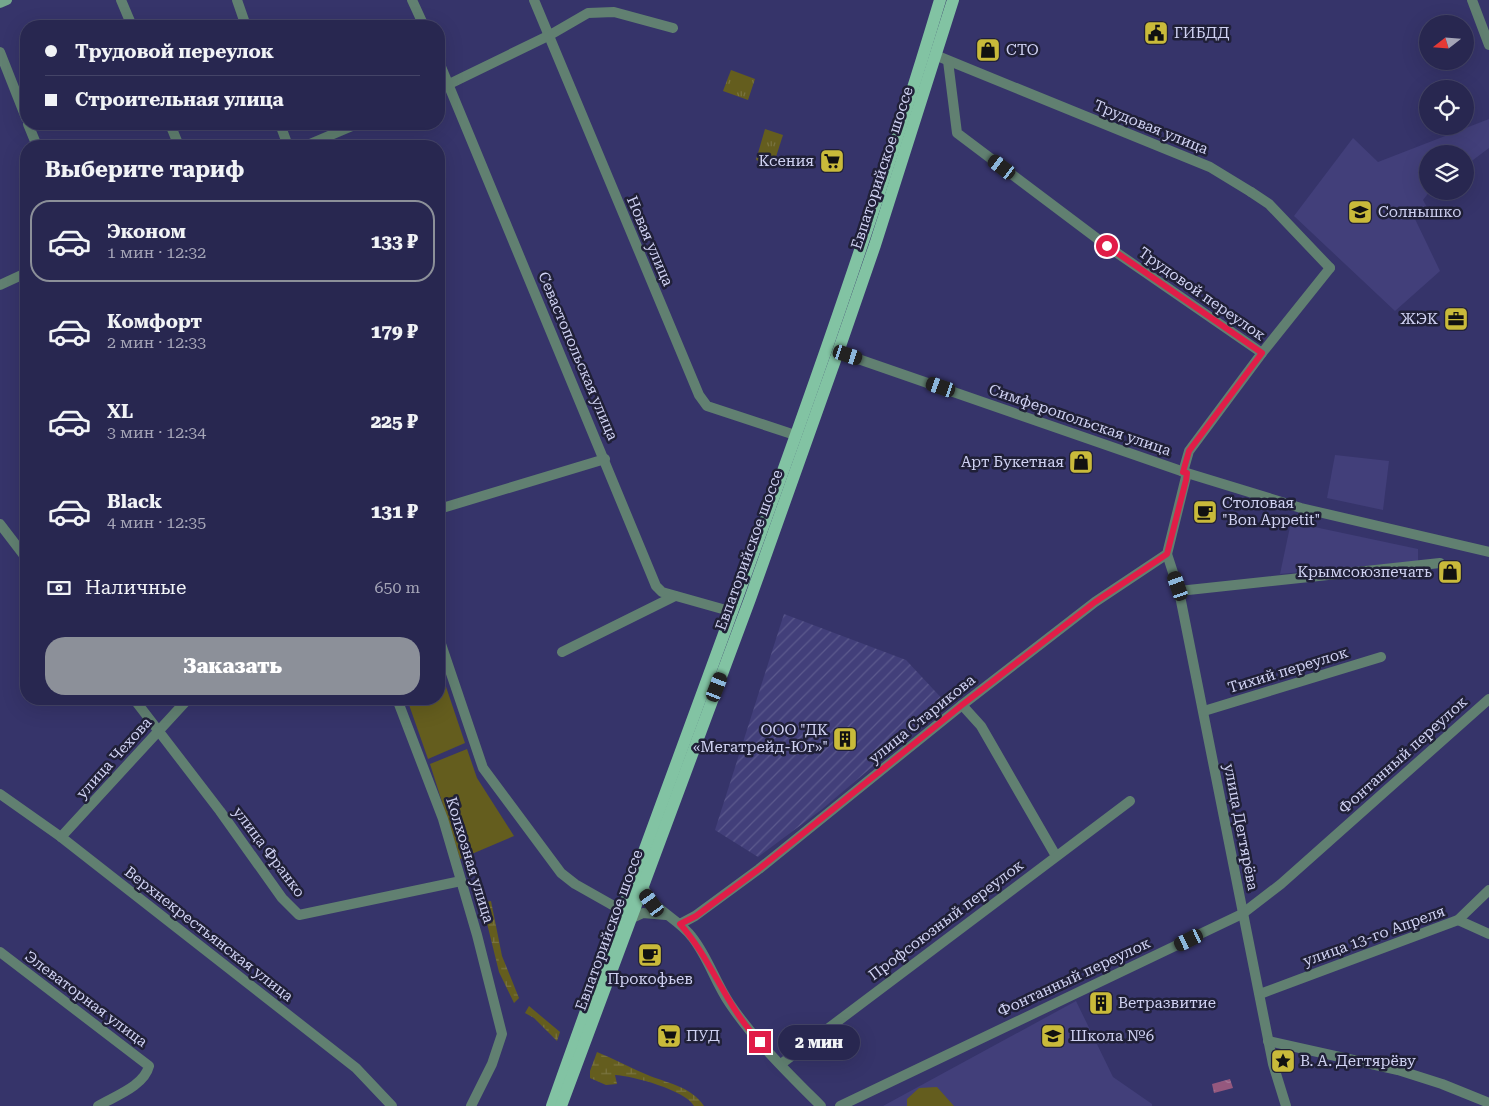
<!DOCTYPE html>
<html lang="ru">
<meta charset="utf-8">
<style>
:root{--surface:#282750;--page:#34335a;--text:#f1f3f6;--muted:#a5a5b7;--line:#444467;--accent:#8c9099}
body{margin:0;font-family:"Roboto Serif",serif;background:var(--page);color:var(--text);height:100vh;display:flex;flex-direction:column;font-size:19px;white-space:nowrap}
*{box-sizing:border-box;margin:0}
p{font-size:16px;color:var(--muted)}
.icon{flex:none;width:28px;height:28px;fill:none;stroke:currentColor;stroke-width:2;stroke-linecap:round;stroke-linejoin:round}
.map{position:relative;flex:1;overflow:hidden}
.side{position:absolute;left:20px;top:140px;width:425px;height:565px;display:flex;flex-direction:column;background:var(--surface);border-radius:20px;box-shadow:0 5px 20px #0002,0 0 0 1px var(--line)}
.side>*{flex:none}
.guide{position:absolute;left:20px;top:20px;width:425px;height:110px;border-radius:20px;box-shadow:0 5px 20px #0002,0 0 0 1px var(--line);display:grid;align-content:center;height:110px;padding:0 25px;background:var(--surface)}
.needle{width:32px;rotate:253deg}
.tools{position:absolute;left:1419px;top:15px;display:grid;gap:10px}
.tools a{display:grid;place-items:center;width:55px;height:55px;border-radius:50%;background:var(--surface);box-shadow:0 5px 20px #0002,0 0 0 1px var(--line);font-size:25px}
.end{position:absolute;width:22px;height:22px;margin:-11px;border:6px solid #e11d48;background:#fff;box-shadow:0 0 0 2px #fff}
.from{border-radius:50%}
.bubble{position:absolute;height:35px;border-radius:18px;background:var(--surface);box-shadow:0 5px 20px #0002,0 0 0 1px var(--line);font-size:16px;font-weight:800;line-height:35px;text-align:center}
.car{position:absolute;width:15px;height:30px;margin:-15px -8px;border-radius:6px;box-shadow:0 0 4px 1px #0007;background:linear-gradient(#222 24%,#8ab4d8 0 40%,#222 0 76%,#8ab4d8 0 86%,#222 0)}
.guide b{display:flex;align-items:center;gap:18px;height:48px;font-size:19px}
.guide b+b{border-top:1px solid var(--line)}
.guide i{width:12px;height:12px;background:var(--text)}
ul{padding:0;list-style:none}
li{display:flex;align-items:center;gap:15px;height:82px;margin:0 10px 8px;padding:0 15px;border:2px solid transparent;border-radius:20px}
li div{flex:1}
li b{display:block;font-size:19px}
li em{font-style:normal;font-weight:800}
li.on{border-color:var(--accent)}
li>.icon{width:45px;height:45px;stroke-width:1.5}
h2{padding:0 25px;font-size:22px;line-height:60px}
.pay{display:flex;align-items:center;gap:12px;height:55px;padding:0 25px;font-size:19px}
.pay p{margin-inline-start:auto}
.action{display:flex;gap:10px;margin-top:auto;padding:10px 25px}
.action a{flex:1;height:58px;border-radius:20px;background:var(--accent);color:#fff;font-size:20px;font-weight:800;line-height:58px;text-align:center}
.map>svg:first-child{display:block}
</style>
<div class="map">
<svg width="1489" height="1106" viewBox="0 0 1489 1106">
<defs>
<pattern id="industrial-furrows" width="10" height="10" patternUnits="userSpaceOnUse" patternTransform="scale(1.25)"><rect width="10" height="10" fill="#423f7a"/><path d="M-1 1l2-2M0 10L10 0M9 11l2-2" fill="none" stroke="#5c5a8d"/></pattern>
<pattern id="grass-tufts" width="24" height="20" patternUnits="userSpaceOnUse" patternTransform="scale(1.25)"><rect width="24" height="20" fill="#645d1e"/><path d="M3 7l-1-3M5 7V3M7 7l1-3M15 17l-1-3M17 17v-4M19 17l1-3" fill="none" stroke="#79733f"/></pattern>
<pattern id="wetland-marsh" width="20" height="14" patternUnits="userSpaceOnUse" patternTransform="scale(1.25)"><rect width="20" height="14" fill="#645d1e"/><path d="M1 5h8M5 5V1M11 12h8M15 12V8" fill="none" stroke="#79733f"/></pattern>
<pattern id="water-ripples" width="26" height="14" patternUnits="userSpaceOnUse" patternTransform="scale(1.25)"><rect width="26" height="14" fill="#95587e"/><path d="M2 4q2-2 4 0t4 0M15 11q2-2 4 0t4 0" fill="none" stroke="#a77797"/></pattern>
</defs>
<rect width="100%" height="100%" fill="#36346a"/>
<!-- built -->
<g fill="#423f7a">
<path d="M1489 119V148L1465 166V154H1428V191H1430L1423 200 1428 209 1415 219 1440 271 1395 311 1294 216 1353 138 1378 162Z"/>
<path d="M1335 455 1389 461 1383 510 1327 498Z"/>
<path d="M1291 522 1418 549V561L1280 574Z"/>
<path d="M1076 1001 1113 1077 1152 1104V1106H883Z"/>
</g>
<!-- industrial -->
<path fill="url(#industrial-furrows)" d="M784 614 906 660 947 704 821 810 758 857 715 830Z"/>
<!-- grass -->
<g fill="url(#grass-tufts)">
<path d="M731 70 755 79 748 100 723 91Z"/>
<path d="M765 129 783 135 773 166 756 160Z"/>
</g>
<!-- wetland -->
<g fill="url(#wetland-marsh)">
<path d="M491 901 502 956 519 998 514 1003 499 972 482 903Z"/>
<path d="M529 1006 560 1032 557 1041 534 1018 525 1013Z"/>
<path d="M597 1052C615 1059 632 1069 650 1076 671 1084 691 1087 704 1106H694C685 1090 633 1076 615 1075L617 1084 606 1085 590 1078V1071Z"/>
</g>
<!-- pitch -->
<g fill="#645d1e">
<path d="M439 666 465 743 428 759 407 699H439Z"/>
<path d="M467 749 477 778 514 836 460 859 430 764Z"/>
<path d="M937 1087 954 1106H907V1099L919 1088Z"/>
</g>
<!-- water -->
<path fill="url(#water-ripples)" d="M1230 1079 1233 1088 1214 1093 1212 1084Z"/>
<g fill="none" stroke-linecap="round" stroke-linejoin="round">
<!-- pedestrian -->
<path stroke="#618071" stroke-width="10" d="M1251 192 1269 204 1330 268"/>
<!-- minor -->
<g stroke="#618071" stroke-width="10">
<path d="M121 0 132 26"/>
<path d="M237 0 246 26"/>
<path d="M412 0 424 26"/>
<path d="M534 0 699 395 707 406 795 435"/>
<path d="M0 52 26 118"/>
<path d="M935 55 1210 167 1251 192"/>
<path d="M948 61 957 133 1107 246 1262 353"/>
<path d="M439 62 656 586 662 592 733 612"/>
<path d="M439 89 550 35 588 13 614 12 673 28"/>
<path d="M28 124 37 146"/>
<path d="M170 124 179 146"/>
<path d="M280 124 288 146"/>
<path d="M305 146 357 124"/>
<path d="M0 285 26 273"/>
<path d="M1183 472 1189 451 1262 353 1330 268"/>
<path d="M439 509 605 459"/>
<path d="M0 524 26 558"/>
<path d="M1167 554 1179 591 1273 1064 1286 1106"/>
<path d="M1179 591 1440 563"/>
<path d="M439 638 483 768 561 873 575 884 621 910"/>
<path d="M562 652 675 596"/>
<path d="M134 699 220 811 282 898 299 915 461 881"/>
<path d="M397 699 443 819 477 935 502 1034 492 1064 471 1106"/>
<path d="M962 705 981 726 1056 856"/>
<path d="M1204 711 1381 657"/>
<path d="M0 794 61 837 356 1068 392 1106"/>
<path d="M61 837 188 699"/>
<path d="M1458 920 1489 934"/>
<path d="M680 924 695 916 759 869 962 705 1095 602 1167 554 1187 473"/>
<path d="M0 952 149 1066C144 1086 115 1096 98 1106"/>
<path d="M1260 994 1458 920 1489 890"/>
<path d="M1268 1041 1398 1070 1442 1084 1489 1103"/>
<path d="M781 1064 1130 801"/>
<path d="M840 1106 1242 914 1281 884 1489 699"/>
</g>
<!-- tertiary -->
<g stroke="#618071" stroke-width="10">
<path d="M1472 0 1489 45"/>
<path d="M838 352 1187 473 1301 508 1489 552"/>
<path d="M643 885C651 910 677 917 692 937 708 957 715 982 730 1004 755 1041 789 1074 821 1106"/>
<path d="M630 919 643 913 666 915"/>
</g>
<!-- secondary -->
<path stroke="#74a68d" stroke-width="10" d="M0 3 7 0"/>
<!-- primary -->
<g stroke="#82c3a3" stroke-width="12">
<path d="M552 1106C682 738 828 374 940 0"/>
<path d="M561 1106 750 599 838 352 875 245 953 0"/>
</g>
</g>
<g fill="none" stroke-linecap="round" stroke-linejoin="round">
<!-- route -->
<path stroke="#e11d48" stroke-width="6" d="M760 1042C726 1007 712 960 680 924L696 916 759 869 962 705 1095 602 1167 554 1186 480 1187 473 1183 472 1189 451 1262 353 1107 246"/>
</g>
<!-- icons -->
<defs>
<symbol id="civic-square" viewBox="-11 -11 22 22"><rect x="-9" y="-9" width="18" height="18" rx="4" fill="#c9ba3a" stroke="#202038"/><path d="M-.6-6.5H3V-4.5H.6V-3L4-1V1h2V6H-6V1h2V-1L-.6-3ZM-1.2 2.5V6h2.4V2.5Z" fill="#111"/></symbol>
<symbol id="shop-square" viewBox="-11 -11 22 22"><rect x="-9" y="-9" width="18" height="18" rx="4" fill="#c9ba3a" stroke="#202038"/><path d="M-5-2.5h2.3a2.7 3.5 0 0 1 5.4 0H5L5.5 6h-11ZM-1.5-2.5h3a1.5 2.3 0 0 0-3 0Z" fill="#111"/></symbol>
<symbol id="supermarket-square" viewBox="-11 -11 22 22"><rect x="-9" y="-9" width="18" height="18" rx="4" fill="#c9ba3a" stroke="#202038"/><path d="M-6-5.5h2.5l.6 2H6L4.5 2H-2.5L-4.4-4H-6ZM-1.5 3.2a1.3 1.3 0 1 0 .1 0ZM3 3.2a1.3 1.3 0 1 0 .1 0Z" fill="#111"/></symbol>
<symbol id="school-square" viewBox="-11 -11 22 22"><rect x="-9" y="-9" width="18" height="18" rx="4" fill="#c9ba3a" stroke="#202038"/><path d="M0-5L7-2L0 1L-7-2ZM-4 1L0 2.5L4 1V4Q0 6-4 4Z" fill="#111"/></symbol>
<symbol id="office-square" viewBox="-11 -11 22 22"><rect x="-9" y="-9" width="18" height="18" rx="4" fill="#c9ba3a" stroke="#202038"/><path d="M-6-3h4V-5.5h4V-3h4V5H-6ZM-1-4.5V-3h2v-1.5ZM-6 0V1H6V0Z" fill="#111"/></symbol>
<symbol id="cafe-square" viewBox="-11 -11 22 22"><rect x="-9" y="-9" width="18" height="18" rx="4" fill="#c9ba3a" stroke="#202038"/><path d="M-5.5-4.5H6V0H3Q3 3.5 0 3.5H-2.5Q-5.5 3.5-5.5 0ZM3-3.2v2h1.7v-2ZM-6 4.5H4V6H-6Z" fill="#111"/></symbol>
<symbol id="building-square" viewBox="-11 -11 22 22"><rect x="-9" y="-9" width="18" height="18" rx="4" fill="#c9ba3a" stroke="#202038"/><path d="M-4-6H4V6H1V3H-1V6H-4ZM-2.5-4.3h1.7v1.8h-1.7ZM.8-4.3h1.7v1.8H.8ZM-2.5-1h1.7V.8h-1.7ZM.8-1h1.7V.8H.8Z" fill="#111"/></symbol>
<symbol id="sight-square" viewBox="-11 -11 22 22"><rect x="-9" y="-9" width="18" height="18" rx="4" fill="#c9ba3a" stroke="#202038"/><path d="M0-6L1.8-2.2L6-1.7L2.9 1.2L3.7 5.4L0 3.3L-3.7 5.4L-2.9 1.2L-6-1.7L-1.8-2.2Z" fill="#111"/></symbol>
</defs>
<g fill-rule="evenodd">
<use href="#civic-square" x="1142" y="19" width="28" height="28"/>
<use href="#shop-square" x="974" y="36" width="28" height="28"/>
<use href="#supermarket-square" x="818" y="147" width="28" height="28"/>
<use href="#school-square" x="1346" y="198" width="28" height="28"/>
<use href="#office-square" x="1442" y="305" width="28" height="28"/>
<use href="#shop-square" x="1067" y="448" width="28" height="28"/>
<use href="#cafe-square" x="1191" y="498" width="28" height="28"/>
<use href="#shop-square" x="1436" y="558" width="28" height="28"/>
<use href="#building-square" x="831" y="725" width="28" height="28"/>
<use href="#cafe-square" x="636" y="941" width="28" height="28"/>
<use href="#building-square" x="1087" y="989" width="28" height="28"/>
<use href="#supermarket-square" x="655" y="1022" width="28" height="28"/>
<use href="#school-square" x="1039" y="1022" width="28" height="28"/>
<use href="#sight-square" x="1269" y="1047" width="28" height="28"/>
</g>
<g text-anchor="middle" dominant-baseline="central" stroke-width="5" stroke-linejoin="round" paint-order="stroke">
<!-- poi labels -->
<g font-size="15" fill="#d0d2f3" stroke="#202038" text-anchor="start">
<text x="1174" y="33">ГИБДД</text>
<text x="1006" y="50">СТО</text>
<text x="814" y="161" text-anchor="end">Ксения</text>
<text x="1378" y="212">Солнышко</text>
<text x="1438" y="319" text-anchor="end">ЖЭК</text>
<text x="1064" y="462" text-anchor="end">Арт Букетная</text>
<text x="1222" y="503">Столовая<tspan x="1222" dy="17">"Bon Appetit"</tspan></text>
<text x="1432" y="572" text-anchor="end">Крымсоюзпечать</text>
<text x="828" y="730" text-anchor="end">ООО "ДК<tspan x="828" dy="17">«Мегатрейд-Юг»"</tspan></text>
<text x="650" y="979" text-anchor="middle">Прокофьев</text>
<text x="1118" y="1003">Ветразвитие</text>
<text x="686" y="1036">ПУД</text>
<text x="1070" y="1036">Школа №6</text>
<text x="1300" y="1061">В. А. Дегтярёву</text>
</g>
<!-- street labels -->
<g font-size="15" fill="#d0d2f3" stroke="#202038">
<text transform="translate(1151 127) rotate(22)">Трудовая улица</text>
<text transform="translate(882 168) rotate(-72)">Евпаторийское шоссе</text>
<text transform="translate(650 241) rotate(67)">Новая улица</text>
<text transform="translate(1202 294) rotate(35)">Трудовой переулок</text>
<text transform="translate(578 356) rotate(67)">Севастопольская улица</text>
<text transform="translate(1080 420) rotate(19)">Симферопольская улица</text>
<text transform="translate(749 550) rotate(-70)">Евпаторийское шоссе</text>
<text transform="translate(1288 670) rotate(-17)">Тихий переулок</text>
<text transform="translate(922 719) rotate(-39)">улица Старикова</text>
<text transform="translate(1403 755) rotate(-42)">Фонтанный переулок</text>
<text transform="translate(114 758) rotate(-48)">улица Чехова</text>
<text transform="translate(1241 827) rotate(79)">улица Дегтярёва</text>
<text transform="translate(269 852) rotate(53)">улица Франко</text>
<text transform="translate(470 860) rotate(73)">Колхозная улица</text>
<text transform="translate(946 920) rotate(-37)">Профсоюзный переулок</text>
<text transform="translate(609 930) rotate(-70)">Евпаторийское шоссе</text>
<text transform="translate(209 934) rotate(38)">Верхнекрестьянская улица</text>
<text transform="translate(1374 936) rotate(-20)">улица 13-го Апреля</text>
<text transform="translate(1074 977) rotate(-25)">Фонтанный переулок</text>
<text transform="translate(86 999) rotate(37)">Элеваторная улица</text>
</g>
</g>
</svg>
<div class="tools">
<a><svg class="needle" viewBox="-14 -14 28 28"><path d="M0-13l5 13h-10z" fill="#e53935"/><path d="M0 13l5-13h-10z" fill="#a5a5b7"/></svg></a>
<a><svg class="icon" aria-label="locate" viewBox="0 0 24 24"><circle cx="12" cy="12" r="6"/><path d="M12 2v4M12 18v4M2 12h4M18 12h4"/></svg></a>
<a><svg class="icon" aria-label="layers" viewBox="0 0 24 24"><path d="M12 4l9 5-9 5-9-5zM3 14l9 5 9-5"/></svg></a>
</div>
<i class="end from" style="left:1107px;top:246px"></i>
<i class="end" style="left:760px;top:1042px"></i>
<div class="bubble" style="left:778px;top:1025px;width:82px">2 мин</div>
<i class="car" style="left:1002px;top:167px;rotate:307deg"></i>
<i class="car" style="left:848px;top:355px;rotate:108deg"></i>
<i class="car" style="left:941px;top:387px;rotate:289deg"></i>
<i class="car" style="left:1178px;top:586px;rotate:341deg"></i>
<i class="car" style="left:717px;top:687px;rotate:21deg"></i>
<i class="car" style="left:652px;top:903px;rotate:324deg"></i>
<i class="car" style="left:1189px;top:940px;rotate:244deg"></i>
<div class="guide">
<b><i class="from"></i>Трудовой переулок</b>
<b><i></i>Строительная улица</b>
</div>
<section class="side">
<h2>Выберите тариф</h2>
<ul>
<li class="on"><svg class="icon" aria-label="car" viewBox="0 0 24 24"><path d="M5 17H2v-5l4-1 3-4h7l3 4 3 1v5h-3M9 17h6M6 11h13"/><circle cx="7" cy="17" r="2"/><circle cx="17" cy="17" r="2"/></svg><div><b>Эконом</b><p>1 мин · 12:32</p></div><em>133 ₽</em></li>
<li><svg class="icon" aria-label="car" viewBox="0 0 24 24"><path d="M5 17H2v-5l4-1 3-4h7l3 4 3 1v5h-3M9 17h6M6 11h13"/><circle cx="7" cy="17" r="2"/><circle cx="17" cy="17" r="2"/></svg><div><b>Комфорт</b><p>2 мин · 12:33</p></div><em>179 ₽</em></li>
<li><svg class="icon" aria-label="car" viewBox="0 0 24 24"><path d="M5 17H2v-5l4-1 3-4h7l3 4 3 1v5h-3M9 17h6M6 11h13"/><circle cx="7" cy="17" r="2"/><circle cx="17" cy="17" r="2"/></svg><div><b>XL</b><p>3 мин · 12:34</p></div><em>225 ₽</em></li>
<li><svg class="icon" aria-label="car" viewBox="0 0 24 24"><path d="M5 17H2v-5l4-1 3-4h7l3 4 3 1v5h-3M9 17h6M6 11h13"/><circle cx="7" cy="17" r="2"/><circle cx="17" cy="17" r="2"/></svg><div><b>Black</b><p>4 мин · 12:35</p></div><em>131 ₽</em></li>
</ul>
<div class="pay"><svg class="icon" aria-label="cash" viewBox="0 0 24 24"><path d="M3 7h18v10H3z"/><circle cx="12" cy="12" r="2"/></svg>Наличные<p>650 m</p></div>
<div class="action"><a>Заказать</a></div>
</section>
</div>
